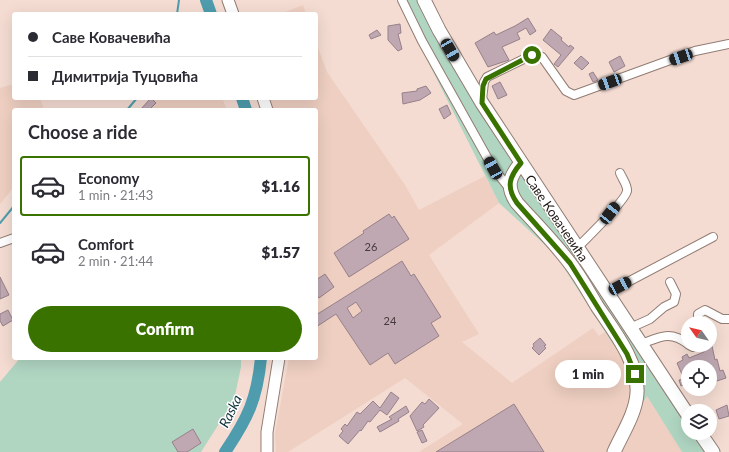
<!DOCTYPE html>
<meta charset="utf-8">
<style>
:root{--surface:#fff;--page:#f7f7f7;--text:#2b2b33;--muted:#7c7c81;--line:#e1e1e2;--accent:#3a7200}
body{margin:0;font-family:Lato,sans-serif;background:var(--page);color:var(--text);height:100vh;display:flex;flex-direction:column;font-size:15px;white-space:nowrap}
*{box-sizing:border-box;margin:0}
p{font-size:13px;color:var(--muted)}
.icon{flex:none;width:22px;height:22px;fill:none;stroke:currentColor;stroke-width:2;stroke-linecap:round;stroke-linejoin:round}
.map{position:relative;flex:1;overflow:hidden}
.sheet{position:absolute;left:12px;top:108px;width:306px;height:252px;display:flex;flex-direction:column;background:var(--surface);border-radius:4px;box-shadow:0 4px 16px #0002}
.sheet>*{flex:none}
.banner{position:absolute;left:12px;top:12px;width:306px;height:88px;border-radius:4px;box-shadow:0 4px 16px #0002;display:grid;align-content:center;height:88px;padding:0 16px;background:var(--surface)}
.needle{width:26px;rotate:304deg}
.controls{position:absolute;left:681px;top:316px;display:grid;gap:8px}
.controls a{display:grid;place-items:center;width:36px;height:36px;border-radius:50%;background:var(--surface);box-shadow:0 4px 16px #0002;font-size:20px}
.end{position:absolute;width:18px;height:18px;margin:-9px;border:5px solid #3a7200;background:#fff;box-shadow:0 0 0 2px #fff}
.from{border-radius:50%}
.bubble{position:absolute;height:28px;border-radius:14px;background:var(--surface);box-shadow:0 4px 16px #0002;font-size:13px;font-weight:800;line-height:28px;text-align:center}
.car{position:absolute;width:12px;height:24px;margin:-12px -6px;border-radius:5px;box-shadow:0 0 3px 1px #0007;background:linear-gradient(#222 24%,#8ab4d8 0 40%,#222 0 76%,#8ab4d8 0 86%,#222 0)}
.banner b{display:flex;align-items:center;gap:14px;height:38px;font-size:15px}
.banner b+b{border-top:1px solid var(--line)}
.banner i{width:10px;height:10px;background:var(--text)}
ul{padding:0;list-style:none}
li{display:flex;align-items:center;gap:12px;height:60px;margin:0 8px 6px;padding:0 8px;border:2px solid transparent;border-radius:4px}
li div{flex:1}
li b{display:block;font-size:15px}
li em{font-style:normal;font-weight:800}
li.selected{border-color:var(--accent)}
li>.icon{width:36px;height:36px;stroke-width:1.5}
h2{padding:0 16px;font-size:18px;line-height:48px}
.cta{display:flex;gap:8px;margin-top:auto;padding:8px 16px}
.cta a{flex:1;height:46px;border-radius:24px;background:var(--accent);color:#fff;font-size:16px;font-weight:800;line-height:46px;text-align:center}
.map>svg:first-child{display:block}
</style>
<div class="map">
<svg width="729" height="452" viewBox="0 0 729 452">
<rect width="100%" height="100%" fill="#f4dcd2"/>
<!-- built -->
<g fill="#eecfc1">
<path d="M303 5 306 14H280Z"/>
<path d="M316 42 327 72 405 185 419 210 485 176 499 203 429 255 479 334 462 342 512 383 593 328 599 336 605 332 629 369 633 385 631 405 608 452H419L463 424 405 378 288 452H276L275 434 289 358H316V110H274L270 98H316Z"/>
<path d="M14 84V98H40L44 110H14V187L0 204V88Z"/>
<path d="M153 98H222L227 110H141Z"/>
<path d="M647 396 682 452H620Z"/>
</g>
<!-- green -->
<g fill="#b0d6c2">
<path d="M397 0H428L448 40 688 411V433H705L718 452H682L647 396 638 412 629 369 555 254 499 203Z"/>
<path d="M20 358H241V367L234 400 201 452H0V382Z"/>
</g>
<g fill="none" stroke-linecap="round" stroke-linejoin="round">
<!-- stream -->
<g stroke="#4e9cad" stroke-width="2">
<path d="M177 14 179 0"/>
<path d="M127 110 137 98"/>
<path d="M0 223 14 206"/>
</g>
<!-- river -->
<g stroke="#4e9cad" stroke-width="12">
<path d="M206 0 211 14"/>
<path d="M242 98 246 110"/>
<path d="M225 452C248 418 257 399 261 358"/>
</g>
</g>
<!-- building -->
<g fill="#bfa8b2" stroke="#97818a" fill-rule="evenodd">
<path d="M528 18 536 31 530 35 526 28 517 33 520 39 502 47 509 60 488 67 475 43 494 32 496 35 515 26Z"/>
<path d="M400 24 401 33 398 34 402 49 398 51 388 40V26Z"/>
<path d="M551 29 562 38 561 40 569 47 570 45 574 48 558 67 554 64 561 55 543 40Z"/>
<path d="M377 30 381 35 371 39 369 35Z"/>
<path d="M581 56 589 63 582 70 574 63Z"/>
<path d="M620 56 625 66 614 72 609 62Z"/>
<path d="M593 72 598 80 593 82 589 74Z"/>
<path d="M500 82 507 95 498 99 492 86Z"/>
<path d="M426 86 431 93 420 100 403 104 402 93 417 91V89Z"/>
<path d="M151 98 156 103 149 110H140Z"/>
<path d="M447 105 451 114 444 119 439 109Z"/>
<path d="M389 214 392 218 394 216 409 239 349 277 334 253 364 233 363 231Z"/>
<path d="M402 261 411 276 414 274 441 317 431 323 439 336 395 364 388 353 370 365 336 314 316 327V315ZM356 302 362 311 353 318 347 308Z"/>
<path d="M325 274 334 287 319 298 316 294V280Z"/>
<path d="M0 277 9 295 0 299Z"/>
<path d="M8 310 13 320 3 326 0 321V314Z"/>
<path d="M540 338 546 345 544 346 546 348 539 355 532 348 534 346 533 344Z"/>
<path d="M712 346 715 360 717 359 720 371 723 370 726 378 714 382 710 367H708V365L701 367H688V389L686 384 681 386 679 380 684 379 677 363 683 360 682 357 687 354 689 358 704 352 703 348Z"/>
<path d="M391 392 399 398 387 415 380 410 370 422 368 421 361 431 360 430 348 444 339 436 343 431 341 429 345 424 347 426 357 412 360 414 373 401 380 408Z"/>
<path d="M429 399 439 408 423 425 424 427 417 431 410 416 422 402 425 404Z"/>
<path d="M514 404 544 452H436Z"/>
<path d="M727 405 729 416 719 419 716 410Z"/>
<path d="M406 406 409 412 398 419 399 421 380 432 377 427 392 419 389 417Z"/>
<path d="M193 429 201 443 187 452H178L172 442Z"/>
<path d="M422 430 427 441 422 443 417 432Z"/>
</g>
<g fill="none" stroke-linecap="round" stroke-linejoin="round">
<defs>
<g id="street">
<path d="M402 0 422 41 493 168 510 189"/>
<path d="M482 100 484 82 487 77 532 55H538L542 57 566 91 574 95 695 51 729 44"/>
<path d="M0 243 14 238"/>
<path d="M577 248C586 239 626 200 627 191 628 186 622 178 620 173"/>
<path d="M607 293 713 237"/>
<path d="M698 323V314L705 310 722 319H729"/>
<path d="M630 328 650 319 664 307 674 302 676 294 670 282"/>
<path d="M641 344C660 337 670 330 688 344"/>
<path d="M689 345 693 347 697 345"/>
</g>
<g id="secondary">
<path d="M228 0 233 14"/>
<path d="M263 98 267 110"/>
<path d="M267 452V432L279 358"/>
</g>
<g id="primary">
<path d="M424 0 439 30 482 103 688 415"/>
<path d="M521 163C509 177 506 187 517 203 534 222 553 241 569 262 580 276 588 291 597 306 613 330 639 362 637 393 636 413 622 434 614 452"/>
<path d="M700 433 713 452"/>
</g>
</defs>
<!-- street casing -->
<use href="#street" stroke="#927c73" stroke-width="10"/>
<!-- secondary casing -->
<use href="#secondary" stroke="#927c73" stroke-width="13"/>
<!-- primary casing -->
<use href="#primary" stroke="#927c73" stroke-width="15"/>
<!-- street -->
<use href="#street" stroke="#fff" stroke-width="8"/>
<!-- secondary -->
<use href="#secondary" stroke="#fff" stroke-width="11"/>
<!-- primary -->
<use href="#primary" stroke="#fff" stroke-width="13"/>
</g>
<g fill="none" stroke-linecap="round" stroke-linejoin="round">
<!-- route -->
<path stroke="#3a7200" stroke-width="5" d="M532 55 486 79 483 86 482 103 521 163C509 177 506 187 517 203L570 263 627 354 635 374"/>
</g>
<g text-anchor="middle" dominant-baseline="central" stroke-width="3" stroke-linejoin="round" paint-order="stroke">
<!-- number labels -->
<g font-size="11" fill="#463a3b">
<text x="371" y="246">26</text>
<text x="390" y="320">24</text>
</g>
<!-- street labels -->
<g font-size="13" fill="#1e1613" stroke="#fff">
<text transform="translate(557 218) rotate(56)">Саве Ковачевића</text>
</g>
<!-- water labels -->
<g font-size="14" font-style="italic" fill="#0b3139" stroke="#fff">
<text transform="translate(230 411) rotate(-64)">Raska</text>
</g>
</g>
</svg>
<div class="controls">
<a><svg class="needle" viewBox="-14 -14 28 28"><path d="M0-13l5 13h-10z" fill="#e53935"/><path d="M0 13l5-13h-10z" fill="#7c7c81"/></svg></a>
<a><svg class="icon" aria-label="locate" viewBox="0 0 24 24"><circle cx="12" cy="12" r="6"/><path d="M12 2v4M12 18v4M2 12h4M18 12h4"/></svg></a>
<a><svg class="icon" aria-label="layers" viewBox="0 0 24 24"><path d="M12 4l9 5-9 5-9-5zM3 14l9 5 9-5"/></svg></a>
</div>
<i class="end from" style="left:532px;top:55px"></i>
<i class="end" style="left:635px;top:374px"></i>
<div class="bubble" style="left:555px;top:360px;width:66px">1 min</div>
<i class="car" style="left:450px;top:50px;rotate:150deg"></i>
<i class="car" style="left:681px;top:57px;rotate:251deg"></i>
<i class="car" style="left:610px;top:82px;rotate:250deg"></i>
<i class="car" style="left:493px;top:168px;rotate:331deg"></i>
<i class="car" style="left:610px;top:213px;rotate:38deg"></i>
<i class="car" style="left:620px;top:286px;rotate:62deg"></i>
<div class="banner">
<b><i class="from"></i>Саве Ковачевића</b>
<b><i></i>Димитрија Туцовића</b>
</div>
<section class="sheet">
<h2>Choose a ride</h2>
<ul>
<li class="selected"><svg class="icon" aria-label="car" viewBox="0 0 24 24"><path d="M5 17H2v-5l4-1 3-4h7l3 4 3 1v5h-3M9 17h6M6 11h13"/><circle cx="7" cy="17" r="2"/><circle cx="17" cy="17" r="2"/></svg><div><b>Economy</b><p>1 min · 21:43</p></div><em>$1.16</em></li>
<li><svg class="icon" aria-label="car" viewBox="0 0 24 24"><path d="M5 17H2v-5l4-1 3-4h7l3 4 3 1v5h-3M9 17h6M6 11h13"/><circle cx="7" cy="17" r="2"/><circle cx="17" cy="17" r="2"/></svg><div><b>Comfort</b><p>2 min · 21:44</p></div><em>$1.57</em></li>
</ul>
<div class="cta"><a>Confirm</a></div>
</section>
</div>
